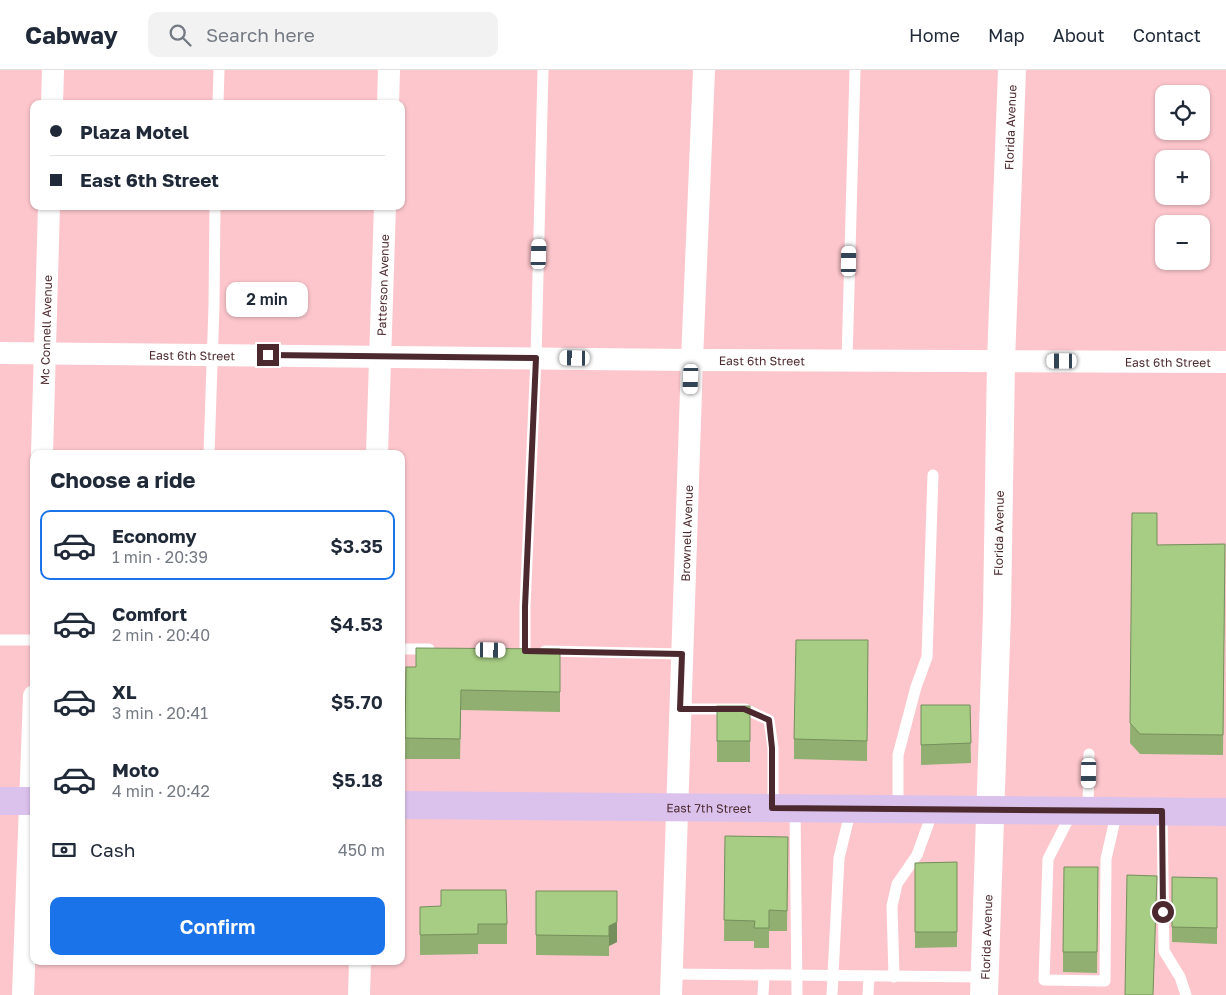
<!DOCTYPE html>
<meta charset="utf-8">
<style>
:root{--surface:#fff;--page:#f2f2f3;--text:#1f2937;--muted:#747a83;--line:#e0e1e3;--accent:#1a73e8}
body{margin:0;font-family:"Golos Text",sans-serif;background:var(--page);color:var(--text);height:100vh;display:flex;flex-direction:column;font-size:19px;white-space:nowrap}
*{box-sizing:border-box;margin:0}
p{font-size:16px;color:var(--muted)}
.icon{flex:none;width:28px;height:28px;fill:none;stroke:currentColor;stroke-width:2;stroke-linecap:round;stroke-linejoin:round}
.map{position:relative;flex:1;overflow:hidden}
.panel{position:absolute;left:30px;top:380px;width:375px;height:515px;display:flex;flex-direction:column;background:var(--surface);border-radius:10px;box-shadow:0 1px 4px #0004}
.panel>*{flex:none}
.banner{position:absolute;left:30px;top:30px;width:375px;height:110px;border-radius:10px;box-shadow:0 1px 4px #0004;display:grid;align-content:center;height:110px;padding:0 20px;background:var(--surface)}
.fabs{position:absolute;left:1155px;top:15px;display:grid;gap:10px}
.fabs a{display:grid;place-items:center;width:55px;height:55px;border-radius:10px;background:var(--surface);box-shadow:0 1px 4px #0004;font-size:25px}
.end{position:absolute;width:22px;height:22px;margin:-11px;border:6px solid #4c292e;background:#fff;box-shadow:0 0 0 2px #fff}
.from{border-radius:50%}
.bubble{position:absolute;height:35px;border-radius:10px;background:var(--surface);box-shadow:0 1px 4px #0004;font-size:16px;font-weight:600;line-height:35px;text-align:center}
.car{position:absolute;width:15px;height:30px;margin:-15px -8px;border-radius:6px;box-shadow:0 0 4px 1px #0007;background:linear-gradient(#fff 24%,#345 0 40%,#fff 0 76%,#345 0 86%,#fff 0)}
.banner b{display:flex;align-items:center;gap:18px;height:48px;font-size:19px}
.banner b+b{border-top:1px solid var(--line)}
.banner i{width:12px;height:12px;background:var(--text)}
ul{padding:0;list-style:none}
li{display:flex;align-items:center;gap:15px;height:70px;margin:0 10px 8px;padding:0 10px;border:2px solid transparent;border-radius:10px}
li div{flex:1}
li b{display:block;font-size:19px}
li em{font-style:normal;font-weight:600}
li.selected{border-color:var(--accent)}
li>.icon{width:45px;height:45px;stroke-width:1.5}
h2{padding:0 20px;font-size:22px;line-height:60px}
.pay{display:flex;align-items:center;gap:12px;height:55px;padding:0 20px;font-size:19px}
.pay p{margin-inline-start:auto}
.button{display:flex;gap:10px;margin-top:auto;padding:10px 20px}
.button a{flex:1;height:58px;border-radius:10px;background:var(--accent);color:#fff;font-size:20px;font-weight:600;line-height:58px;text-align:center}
header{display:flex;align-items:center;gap:30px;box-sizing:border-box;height:70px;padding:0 25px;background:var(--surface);border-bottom:1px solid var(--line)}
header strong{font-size:24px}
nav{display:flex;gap:28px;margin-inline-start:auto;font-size:18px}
.search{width:350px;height:45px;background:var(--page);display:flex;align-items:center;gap:12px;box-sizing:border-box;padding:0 18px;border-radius:10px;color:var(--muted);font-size:19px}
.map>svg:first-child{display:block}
</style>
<header>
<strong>Cabway</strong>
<div class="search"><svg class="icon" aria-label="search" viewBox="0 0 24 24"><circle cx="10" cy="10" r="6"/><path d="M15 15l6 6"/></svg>Search here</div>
<nav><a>Home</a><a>Map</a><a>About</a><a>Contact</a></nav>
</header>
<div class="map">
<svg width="1226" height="925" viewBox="0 0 1226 925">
<rect width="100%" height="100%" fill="#fcc6cc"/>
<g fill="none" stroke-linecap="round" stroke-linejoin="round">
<!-- service -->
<g stroke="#fff" stroke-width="11">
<path d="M218 34 219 0"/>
<path d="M847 291 855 0"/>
<path d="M209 384 214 236 215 136"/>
<path d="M0 570H34"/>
<path d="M401 579H429"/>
<path d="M525 581V537L536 288 543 0"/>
<path d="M545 581 682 584"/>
<path d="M680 639H745L769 650 773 678V738"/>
<path d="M795 738 797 925"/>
<path d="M898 739V685L916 617 927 587 933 405"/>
<path d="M1088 740 1089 684"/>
<path d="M1162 741 1164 881 1180 907 1186 925"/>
<path d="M1072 742 1048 789 1044 910 1105 911 1106 789 1117 741"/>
<path d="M672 904 984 907"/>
<path d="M894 907 892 836 897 814 917 785 933 741"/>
<path d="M763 925 764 906"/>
<path d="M832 925 839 788 851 739"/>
<path d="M868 925 869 907"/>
</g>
<!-- minor -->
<g stroke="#fff" stroke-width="22">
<path d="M52 34 53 0"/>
<path d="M388 34 389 0"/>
<path id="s1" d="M0 283 692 290 1226 292"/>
<path id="s2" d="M42 384 49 136"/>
<path id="s3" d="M377 384 385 136"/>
<path d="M23 925 34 626"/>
<path d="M359 925 360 891"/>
<path id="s4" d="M671 925 692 290 704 0"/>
</g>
<!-- tertiary -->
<path stroke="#fff" stroke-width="28" id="s5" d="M984 925 997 542 1001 291 1012 0"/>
<!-- primary -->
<g stroke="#dbc2ed" stroke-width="28">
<path d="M0 731H34"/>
<path id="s6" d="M401 735 1226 742"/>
</g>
</g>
<!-- wall -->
<g fill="#90af71">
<path d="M1132 443 1157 475 1225 474 1223 685 1140 684 1130 673Z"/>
<path d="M868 570 867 691 794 689V669Z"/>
<path d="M560 579V642L461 640 460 689H405L406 597H416Z"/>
<path d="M921 635H970L971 693 921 695Z"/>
<rect x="717" y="636" width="33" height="56"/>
<path d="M725 766 788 767 787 861H769V878H754V871H724Z"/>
<path d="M957 792V877L915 878V793Z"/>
<path d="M1098 797 1097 903 1063 902V882Z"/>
<path d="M1172 807 1217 808V874L1172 872Z"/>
<path d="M536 821H617V872L609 876V886L536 885Z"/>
<path d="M420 837 507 854V874H478V884L420 885Z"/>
</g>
<!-- shaded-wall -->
<path fill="#758f5c" d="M617 852V872L609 876V856Z"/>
<!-- building -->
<g fill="#a7cc83" stroke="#758f5c">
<path d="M1132 443H1157V475L1225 474 1223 665 1140 664 1130 653Z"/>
<path d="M796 570H868L867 671 794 669Z"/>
<path d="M416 578 560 579V622L461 620 460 669 405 668 406 597H416Z"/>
<path d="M921 635H970L971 673 921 675Z"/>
<rect x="717" y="636" width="33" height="35"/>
<path d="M725 766 788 767 787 841 769 840V858H754L755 851 724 850Z"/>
<path d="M957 792V862H915V793Z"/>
<path d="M1064 797H1098L1097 882H1063Z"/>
<path d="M1127 805 1157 806 1153 925H1125Z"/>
<path d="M1172 807 1217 808V858L1172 857Z"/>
<path d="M441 820H506L507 854H478V864L420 865V837L441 836Z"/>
<path d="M536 821H617V852L609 856V866L536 865Z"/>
</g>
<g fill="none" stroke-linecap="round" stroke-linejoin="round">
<!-- route -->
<path stroke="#4c292e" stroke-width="6" d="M268 285 536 288 525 537V581L682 584 680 639H744L769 650 772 678V738L1162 741 1163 842"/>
</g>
<g text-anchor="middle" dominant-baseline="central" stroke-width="4" stroke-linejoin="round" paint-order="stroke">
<!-- street labels -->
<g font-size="12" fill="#4c292e" stroke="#fef4f5">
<text stroke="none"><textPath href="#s5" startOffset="868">Florida Avenue</textPath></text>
<text stroke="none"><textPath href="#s3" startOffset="169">Patterson Avenue</textPath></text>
<text stroke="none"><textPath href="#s2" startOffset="124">Mc Connell Avenue</textPath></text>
<text stroke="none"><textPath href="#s1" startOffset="192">East 6th Street</textPath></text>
<text stroke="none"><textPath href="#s1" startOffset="762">East 6th Street</textPath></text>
<text stroke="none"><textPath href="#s1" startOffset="1168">East 6th Street</textPath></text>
<text stroke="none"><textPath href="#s4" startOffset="462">Brownell Avenue</textPath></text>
<text stroke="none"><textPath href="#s5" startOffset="462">Florida Avenue</textPath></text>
<text stroke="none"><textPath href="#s6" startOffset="308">East 7th Street</textPath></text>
<text stroke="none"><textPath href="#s5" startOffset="58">Florida Avenue</textPath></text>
</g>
</g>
</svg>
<div class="fabs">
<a><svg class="icon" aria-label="locate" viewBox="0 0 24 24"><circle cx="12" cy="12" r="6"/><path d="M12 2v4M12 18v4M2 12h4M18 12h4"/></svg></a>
<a>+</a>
<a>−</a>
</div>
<i class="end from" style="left:1163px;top:842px"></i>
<i class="end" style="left:268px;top:285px"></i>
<div class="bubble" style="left:226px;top:212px;width:82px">2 min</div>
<i class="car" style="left:539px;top:184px;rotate:2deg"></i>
<i class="car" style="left:849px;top:191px;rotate:1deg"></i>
<i class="car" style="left:575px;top:288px;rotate:271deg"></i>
<i class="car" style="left:1062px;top:291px;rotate:270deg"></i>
<i class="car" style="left:691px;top:309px;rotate:182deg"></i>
<i class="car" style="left:491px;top:580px;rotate:91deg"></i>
<i class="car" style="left:1089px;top:703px;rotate:181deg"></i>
<div class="banner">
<b><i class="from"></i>Plaza Motel</b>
<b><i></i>East 6th Street</b>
</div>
<section class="panel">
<h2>Choose a ride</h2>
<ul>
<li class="selected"><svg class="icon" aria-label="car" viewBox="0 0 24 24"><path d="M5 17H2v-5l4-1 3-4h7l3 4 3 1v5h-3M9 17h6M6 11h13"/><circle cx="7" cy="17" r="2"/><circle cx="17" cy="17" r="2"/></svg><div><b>Economy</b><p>1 min · 20:39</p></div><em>$3.35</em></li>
<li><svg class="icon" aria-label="car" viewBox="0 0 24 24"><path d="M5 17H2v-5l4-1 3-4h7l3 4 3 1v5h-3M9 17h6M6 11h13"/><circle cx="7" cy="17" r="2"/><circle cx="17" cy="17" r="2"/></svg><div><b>Comfort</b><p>2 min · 20:40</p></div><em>$4.53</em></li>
<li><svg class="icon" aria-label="car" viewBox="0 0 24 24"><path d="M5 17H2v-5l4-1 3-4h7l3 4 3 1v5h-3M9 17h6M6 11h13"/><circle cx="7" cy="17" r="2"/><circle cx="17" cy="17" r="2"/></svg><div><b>XL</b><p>3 min · 20:41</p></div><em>$5.70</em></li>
<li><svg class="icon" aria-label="car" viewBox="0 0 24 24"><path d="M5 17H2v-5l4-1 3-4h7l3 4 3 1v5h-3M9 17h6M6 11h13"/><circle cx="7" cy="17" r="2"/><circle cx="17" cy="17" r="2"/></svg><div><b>Moto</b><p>4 min · 20:42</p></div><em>$5.18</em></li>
</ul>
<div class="pay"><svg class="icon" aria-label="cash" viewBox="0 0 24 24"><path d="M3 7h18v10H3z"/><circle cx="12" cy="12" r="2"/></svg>Cash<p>450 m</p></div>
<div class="button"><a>Confirm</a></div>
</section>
</div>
